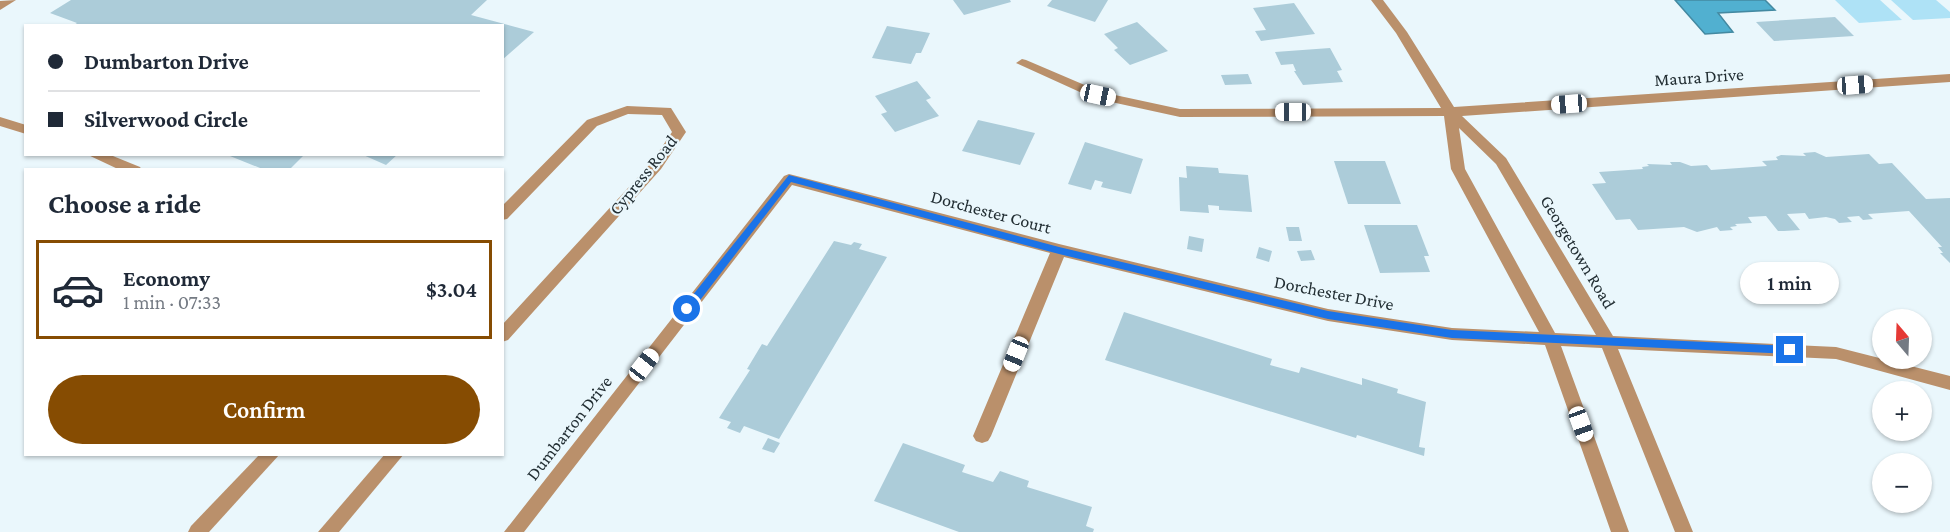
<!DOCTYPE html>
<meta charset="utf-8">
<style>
:root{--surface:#fff;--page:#f2f2f3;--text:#1f2937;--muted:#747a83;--line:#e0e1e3;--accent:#864c02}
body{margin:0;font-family:"Crimson Pro",serif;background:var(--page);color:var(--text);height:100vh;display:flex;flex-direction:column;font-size:22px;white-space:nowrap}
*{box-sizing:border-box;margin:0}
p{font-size:20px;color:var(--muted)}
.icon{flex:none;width:33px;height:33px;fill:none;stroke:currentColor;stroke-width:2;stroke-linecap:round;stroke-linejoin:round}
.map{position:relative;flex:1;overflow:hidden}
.panel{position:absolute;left:24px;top:168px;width:480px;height:288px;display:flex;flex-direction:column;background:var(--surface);border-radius:0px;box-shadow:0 2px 4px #0004}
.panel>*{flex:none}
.hud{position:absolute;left:24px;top:24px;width:480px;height:132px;border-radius:0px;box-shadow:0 2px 4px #0004;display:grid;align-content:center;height:132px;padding:0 24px;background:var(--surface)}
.needle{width:39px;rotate:341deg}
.controls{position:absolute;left:1872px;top:309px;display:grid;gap:12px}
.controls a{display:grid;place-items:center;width:60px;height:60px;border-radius:50%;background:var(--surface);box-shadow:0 2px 4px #0004;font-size:30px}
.end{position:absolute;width:27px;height:27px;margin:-14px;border:8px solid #1a73e8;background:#fff;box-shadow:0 0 0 3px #fff}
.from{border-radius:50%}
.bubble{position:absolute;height:42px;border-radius:21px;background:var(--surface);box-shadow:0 2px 4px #0004;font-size:20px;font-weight:600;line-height:42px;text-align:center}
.car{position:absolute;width:18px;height:36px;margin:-18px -9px;border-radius:8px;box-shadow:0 0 4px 2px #0007;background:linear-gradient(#fff 24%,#345 0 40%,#fff 0 76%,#345 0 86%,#fff 0)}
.hud b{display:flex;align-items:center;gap:21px;height:57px;font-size:22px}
.hud b+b{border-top:2px solid var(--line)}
.hud i{width:15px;height:15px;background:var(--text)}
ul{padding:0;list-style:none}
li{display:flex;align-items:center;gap:18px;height:99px;margin:0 12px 9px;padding:0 12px;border:3px solid transparent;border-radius:0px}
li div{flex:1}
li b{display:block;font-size:22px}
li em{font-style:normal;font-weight:600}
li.on{border-color:var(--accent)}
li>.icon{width:54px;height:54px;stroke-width:1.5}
h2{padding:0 24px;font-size:27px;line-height:72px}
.primary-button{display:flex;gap:12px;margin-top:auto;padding:12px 24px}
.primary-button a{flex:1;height:69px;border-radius:36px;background:var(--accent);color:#fff;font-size:24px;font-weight:600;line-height:69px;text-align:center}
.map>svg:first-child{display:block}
</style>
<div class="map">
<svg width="1950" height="532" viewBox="0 0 1950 532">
<rect width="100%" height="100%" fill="#eaf7fc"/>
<!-- green -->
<g fill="#aee2f6">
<path d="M1835 0H1880L1902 20 1859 23Z"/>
<path d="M1891 0H1936L1950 12V18L1913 20Z"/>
</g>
<!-- water -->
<path fill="#51b0d0" stroke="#4389a1" stroke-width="1.5" d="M1675 0H1765L1775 10 1718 13 1733 32 1705 34Z"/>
<!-- building -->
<g fill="#acccd9">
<path d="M71 0H487L471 15 534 32 502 60V26H73L77 23 50 13Z"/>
<path d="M953 0H1010L1011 2 964 15Z"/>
<path d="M1052 0H1108L1095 22 1047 6Z"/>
<path d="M1294 3 1315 34 1261 41 1255 31 1266 30 1253 8Z"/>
<path d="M1835 17 1854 36 1774 41 1756 22Z"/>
<path d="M1137 22 1168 51 1130 65 1114 50 1118 48 1104 34Z"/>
<path d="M887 26 930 33 921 53H916L911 64 872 58Z"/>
<path d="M1330 48 1342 70 1337 71 1343 82 1303 85 1294 71H1296L1293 64 1281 65 1275 52Z"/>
<path d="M1248 74 1252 84 1225 85 1221 75Z"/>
<path d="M917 81 931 98 926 100 939 116 895 132 881 114 887 112 875 96Z"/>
<path d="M978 120 1035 133 1020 165 962 151Z"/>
<path d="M1085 142 1143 159 1131 194 1101 187 1103 182 1095 180 1091 190 1068 184Z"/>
<path d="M1815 152 1826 157 1869 154 1879 164 1892 163 1926 199 1950 198V263L1940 253H1943L1938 247H1942L1909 211 1868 214 1873 219 1863 220 1859 216 1847 217 1852 222 1839 223 1835 219 1826 217 1809 219 1805 213 1787 214 1800 230 1784 231H1778L1766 216 1748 217 1752 223 1735 224 1737 226 1730 227 1733 230 1720 231 1717 227 1697 232 1684 227 1638 230 1630 219 1616 220 1592 184 1606 183 1599 172 1643 169 1642 167 1649 166 1647 164 1672 165 1670 162H1680L1691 166 1707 165 1711 170 1767 166 1762 161 1778 160 1776 157 1781 155 1806 156 1803 153Z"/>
<path d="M225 154H305L289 170H265Z"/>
<path d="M361 154H398L386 165Z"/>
<path d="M1334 161H1385L1401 204H1348Z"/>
<path d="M1186 166 1218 168 1219 173 1248 175 1252 212 1219 210V206L1208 205 1209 213 1180 211 1179 177 1187 178Z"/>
<path d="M1364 225H1417L1429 256H1424L1430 272 1380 273Z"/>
<path d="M1286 227H1299L1302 241H1289Z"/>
<path d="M1189 236 1204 239 1202 252 1187 249Z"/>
<path d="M834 241 851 245 854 242 862 244 859 249 887 257 779 439 744 426 740 433 727 428 731 422 719 418 750 370 747 369 762 344 767 346Z"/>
<path d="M1259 247 1272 251 1269 262 1256 258Z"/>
<path d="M1311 250 1315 260 1301 261 1297 251Z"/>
<path d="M1124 312 1272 359 1270 365 1299 373 1301 367 1362 385V378L1398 389 1397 393 1426 402 1419 447 1425 448 1424 456 1357 435 1356 438 1105 360Z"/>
<path d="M768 438 780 443 774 453 762 449Z"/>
<path d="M903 443 965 465 962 472 993 482 1000 471 1029 481 1027 487 1092 507 1086 526 1094 529 1093 532H959L874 501Z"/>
</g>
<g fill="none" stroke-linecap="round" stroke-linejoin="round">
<!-- service -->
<path fill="#ba906b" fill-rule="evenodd" d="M16 0 0 10V1Z"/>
<!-- minor -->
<g fill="#ba906b" fill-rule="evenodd">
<path d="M1371 0H1383L1407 32 1454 107 1950 74V82L1462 116 1506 158 1613 336 1836 347 1950 376V390L1836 359 1618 349 1693 532H1675L1602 348 1561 346 1629 532H1611L1545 345 1452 340 1328 321 1064 257 991 436 988 441 982 443 976 441 973 436 1050 253 792 185 524 532H504L784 176 789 174 1059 244 1328 309 1452 328 1539 332 1451 169 1444 116 1180 117 1093 98 1016 63 1022 59 1026 60 1101 92 1180 109 1441 108 1396 33ZM1459 128 1496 164 1596 335 1555 333 1465 169Z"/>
<path d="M627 106 671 108 686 132 661 169 508 340 502 342V325L651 163 672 132 662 115 628 114 597 126 507 219 502 220V206L587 120Z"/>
<path d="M0 117 26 125V134L0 126Z"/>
<path d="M86 154H108L140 167 142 170H120Z"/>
<path d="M260 454H280L209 532H188L191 526Z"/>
<path d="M385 454H404L339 532H318Z"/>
</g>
</g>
<!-- route -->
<path fill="#1a73e8" d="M789 175 1059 247 1328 311 1452 330 1790 346 1795 350 1790 354 1452 338 1328 319 1059 254 791 182 691 312H684V306Z"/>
<g text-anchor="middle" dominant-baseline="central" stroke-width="4.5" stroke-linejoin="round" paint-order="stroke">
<!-- street labels -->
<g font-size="18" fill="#222e33" stroke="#eaf7fc">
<text transform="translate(1699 77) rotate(-4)">Maura Drive</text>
<text transform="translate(643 175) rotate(-51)">Cypress Road</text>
<text transform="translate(991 212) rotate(15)">Dorchester Court</text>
<text transform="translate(1578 252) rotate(59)">Georgetown Road</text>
<text transform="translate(1334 293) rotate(11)">Dorchester Drive</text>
<text transform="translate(569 428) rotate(-52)">Dumbarton Drive</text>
</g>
</g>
</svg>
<div class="controls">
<a><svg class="needle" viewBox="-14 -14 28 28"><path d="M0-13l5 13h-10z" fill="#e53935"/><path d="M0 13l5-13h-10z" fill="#747a83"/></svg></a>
<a>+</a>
<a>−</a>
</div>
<i class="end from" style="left:687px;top:309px"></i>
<i class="end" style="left:1790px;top:350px"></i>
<div class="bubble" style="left:1740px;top:262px;width:99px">1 min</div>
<i class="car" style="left:1855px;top:85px;rotate:86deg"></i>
<i class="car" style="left:1098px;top:95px;rotate:102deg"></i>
<i class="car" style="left:1569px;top:104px;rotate:266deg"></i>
<i class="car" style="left:1293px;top:112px;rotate:270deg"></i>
<i class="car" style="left:1016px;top:354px;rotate:202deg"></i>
<i class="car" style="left:644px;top:365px;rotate:38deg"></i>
<i class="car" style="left:1581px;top:424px;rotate:160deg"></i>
<div class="hud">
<b><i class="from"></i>Dumbarton Drive</b>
<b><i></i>Silverwood Circle</b>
</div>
<section class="panel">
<h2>Choose a ride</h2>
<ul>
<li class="on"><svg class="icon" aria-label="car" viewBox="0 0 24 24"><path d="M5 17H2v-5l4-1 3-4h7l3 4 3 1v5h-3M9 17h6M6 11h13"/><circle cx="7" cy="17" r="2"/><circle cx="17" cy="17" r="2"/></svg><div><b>Economy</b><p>1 min · 07:33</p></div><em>$3.04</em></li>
</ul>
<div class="primary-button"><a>Confirm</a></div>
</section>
</div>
